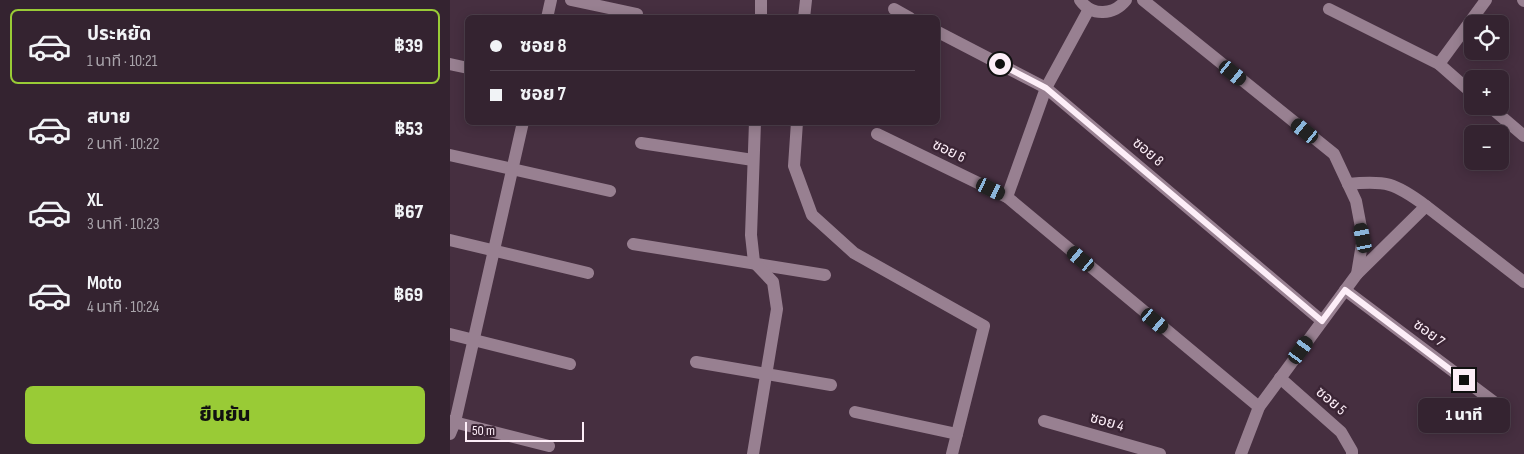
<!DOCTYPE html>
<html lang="th">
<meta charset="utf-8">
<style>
:root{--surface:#342330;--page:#3f2f3c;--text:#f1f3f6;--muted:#a9a4ab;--line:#4e404c;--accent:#99cb36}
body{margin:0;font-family:"Sofia Sans Condensed","Noto Sans Thai",sans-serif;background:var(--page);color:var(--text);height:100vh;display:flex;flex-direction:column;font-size:19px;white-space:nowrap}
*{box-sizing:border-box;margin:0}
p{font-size:16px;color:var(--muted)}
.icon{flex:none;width:28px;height:28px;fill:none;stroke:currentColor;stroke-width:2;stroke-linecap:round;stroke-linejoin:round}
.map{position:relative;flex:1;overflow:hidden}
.sheet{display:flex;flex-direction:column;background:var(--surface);width:450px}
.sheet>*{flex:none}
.hud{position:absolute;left:15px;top:15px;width:475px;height:110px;border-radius:8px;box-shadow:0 2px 12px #0003,0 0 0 1px var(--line);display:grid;align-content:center;height:110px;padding:0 25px;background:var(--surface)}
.fabs{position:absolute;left:1014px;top:15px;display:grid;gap:10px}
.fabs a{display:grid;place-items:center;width:45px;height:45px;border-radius:8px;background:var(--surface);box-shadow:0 2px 12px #0003,0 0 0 1px var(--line);font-size:25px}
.scale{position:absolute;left:15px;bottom:12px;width:119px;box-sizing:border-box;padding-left:5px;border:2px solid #fdeef8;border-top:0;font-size:14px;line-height:18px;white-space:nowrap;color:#fdeef8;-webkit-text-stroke:4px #3b2535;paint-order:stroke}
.end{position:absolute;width:22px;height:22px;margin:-11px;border:6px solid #fdeef8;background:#111;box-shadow:0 0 0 2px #111}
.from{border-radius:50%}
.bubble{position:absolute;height:35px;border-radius:8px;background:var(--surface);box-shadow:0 2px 12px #0003,0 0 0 1px var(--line);font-size:16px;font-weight:800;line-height:35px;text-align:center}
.car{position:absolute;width:15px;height:30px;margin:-15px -8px;border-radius:6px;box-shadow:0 0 4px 1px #0007;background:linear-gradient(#222 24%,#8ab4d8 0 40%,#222 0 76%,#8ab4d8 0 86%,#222 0)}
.hud b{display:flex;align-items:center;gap:18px;height:48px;font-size:19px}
.hud b+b{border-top:1px solid var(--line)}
.hud i{width:12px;height:12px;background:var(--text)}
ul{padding:9px 0 0;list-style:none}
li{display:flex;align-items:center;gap:15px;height:75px;margin:0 10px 8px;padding:0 15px;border:2px solid transparent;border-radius:8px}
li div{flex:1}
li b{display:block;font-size:19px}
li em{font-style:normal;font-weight:800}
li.current{border-color:var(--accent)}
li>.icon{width:45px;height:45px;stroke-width:1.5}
.action{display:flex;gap:10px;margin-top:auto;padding:10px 25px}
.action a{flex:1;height:58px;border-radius:8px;background:var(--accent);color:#111;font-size:20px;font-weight:800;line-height:58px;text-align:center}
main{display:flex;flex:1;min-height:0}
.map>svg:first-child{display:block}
</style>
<main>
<section class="sheet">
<ul>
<li class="current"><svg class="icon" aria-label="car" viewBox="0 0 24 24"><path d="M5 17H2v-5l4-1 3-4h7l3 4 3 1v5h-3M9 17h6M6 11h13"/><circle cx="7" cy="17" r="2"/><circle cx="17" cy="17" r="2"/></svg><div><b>ประหยัด</b><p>1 นาที · 10:21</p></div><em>฿39</em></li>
<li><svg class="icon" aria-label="car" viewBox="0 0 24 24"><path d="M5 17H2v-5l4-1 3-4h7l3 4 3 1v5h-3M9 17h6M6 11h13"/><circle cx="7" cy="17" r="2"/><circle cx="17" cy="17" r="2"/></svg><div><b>สบาย</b><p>2 นาที · 10:22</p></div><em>฿53</em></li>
<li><svg class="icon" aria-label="car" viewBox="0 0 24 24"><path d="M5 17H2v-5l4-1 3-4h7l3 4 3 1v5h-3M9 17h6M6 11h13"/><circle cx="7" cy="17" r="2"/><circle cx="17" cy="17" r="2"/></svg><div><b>XL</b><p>3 นาที · 10:23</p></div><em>฿67</em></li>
<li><svg class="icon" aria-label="car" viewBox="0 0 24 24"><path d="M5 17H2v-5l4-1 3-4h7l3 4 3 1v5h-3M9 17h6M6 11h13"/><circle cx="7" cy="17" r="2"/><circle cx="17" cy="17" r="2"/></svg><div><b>Moto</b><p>4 นาที · 10:24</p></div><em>฿69</em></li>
</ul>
<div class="action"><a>ยืนยัน</a></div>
</section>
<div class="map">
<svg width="1074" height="454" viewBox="0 0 1074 454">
<rect width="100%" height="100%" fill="#462f40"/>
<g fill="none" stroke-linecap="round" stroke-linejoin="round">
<!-- minor -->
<g stroke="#988091" stroke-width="12">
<path d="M121 0 187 14"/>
<path d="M630 0C642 17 664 15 676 0"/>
<path d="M693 0 884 154 906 201 913 238 907 274 809 407 791 454"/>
<path d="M1073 0 1074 1"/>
<path d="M444 9 460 18"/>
<path d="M879 9 989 64 1022 93"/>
<path d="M97 18 101 0"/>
<path d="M311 18V0"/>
<path d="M354 18 356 0"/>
<path d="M488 32 596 88 872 321"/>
<path d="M0 64 18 68"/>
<path d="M989 64 1036 0"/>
<path d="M1039 106 1074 136"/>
<path d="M347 122 344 166 362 215 404 253 534 326 502 454"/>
<path d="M427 134 557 197 809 407"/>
<path d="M191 143 303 160"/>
<path d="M0 155 160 191"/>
<path d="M898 184C936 180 945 183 976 206"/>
<path d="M557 197 596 88 639 9"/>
<path d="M0 240 138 273"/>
<path d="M183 244 375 275"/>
<path d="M907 274 976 206 1074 282"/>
<path d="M895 290 1044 402"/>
<path d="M0 334 120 364"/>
<path d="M246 362 381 385"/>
<path d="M830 378 891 432 902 451V454"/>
<path d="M405 412 507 434"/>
<path d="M0 421 99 446"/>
<path d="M594 421 710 454"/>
<path d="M0 434 5 422 73 122"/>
<path d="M303 454 327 309 323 282 304 262 301 235 305 122"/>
</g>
</g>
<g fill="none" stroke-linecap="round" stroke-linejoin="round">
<!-- route -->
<path stroke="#fdeef8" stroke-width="6" d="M550 64 596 88 872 321 895 290 1014 380"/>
</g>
<g text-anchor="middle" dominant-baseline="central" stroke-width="5" stroke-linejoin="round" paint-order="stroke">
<!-- street labels -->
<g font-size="15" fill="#fdeef8" stroke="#3b2535">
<text transform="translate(499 151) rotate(26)">ซอย 6</text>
<text transform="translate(698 152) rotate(40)">ซอย 8</text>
<text transform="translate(979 333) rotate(37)">ซอย 7</text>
<text transform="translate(881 401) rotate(41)">ซอย 5</text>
<text transform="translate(657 422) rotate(16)">ซอย 4</text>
</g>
</g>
</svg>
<div class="fabs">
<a><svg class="icon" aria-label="locate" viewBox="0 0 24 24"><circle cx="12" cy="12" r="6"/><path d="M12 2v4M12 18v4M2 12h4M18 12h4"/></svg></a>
<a>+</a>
<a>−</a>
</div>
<div class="scale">50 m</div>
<i class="end from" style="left:550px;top:64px"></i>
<i class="end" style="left:1014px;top:380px"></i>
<div class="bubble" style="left:968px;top:398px;width:92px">1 นาที</div>
<i class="car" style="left:783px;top:73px;rotate:129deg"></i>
<i class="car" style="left:855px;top:131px;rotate:309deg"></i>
<i class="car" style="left:541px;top:189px;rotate:116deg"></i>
<i class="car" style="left:913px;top:238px;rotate:349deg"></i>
<i class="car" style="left:631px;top:259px;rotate:310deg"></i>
<i class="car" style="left:705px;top:321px;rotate:130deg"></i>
<i class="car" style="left:851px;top:350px;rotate:36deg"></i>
<div class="hud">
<b><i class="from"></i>ซอย 8</b>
<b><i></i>ซอย 7</b>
</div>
</div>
</main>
